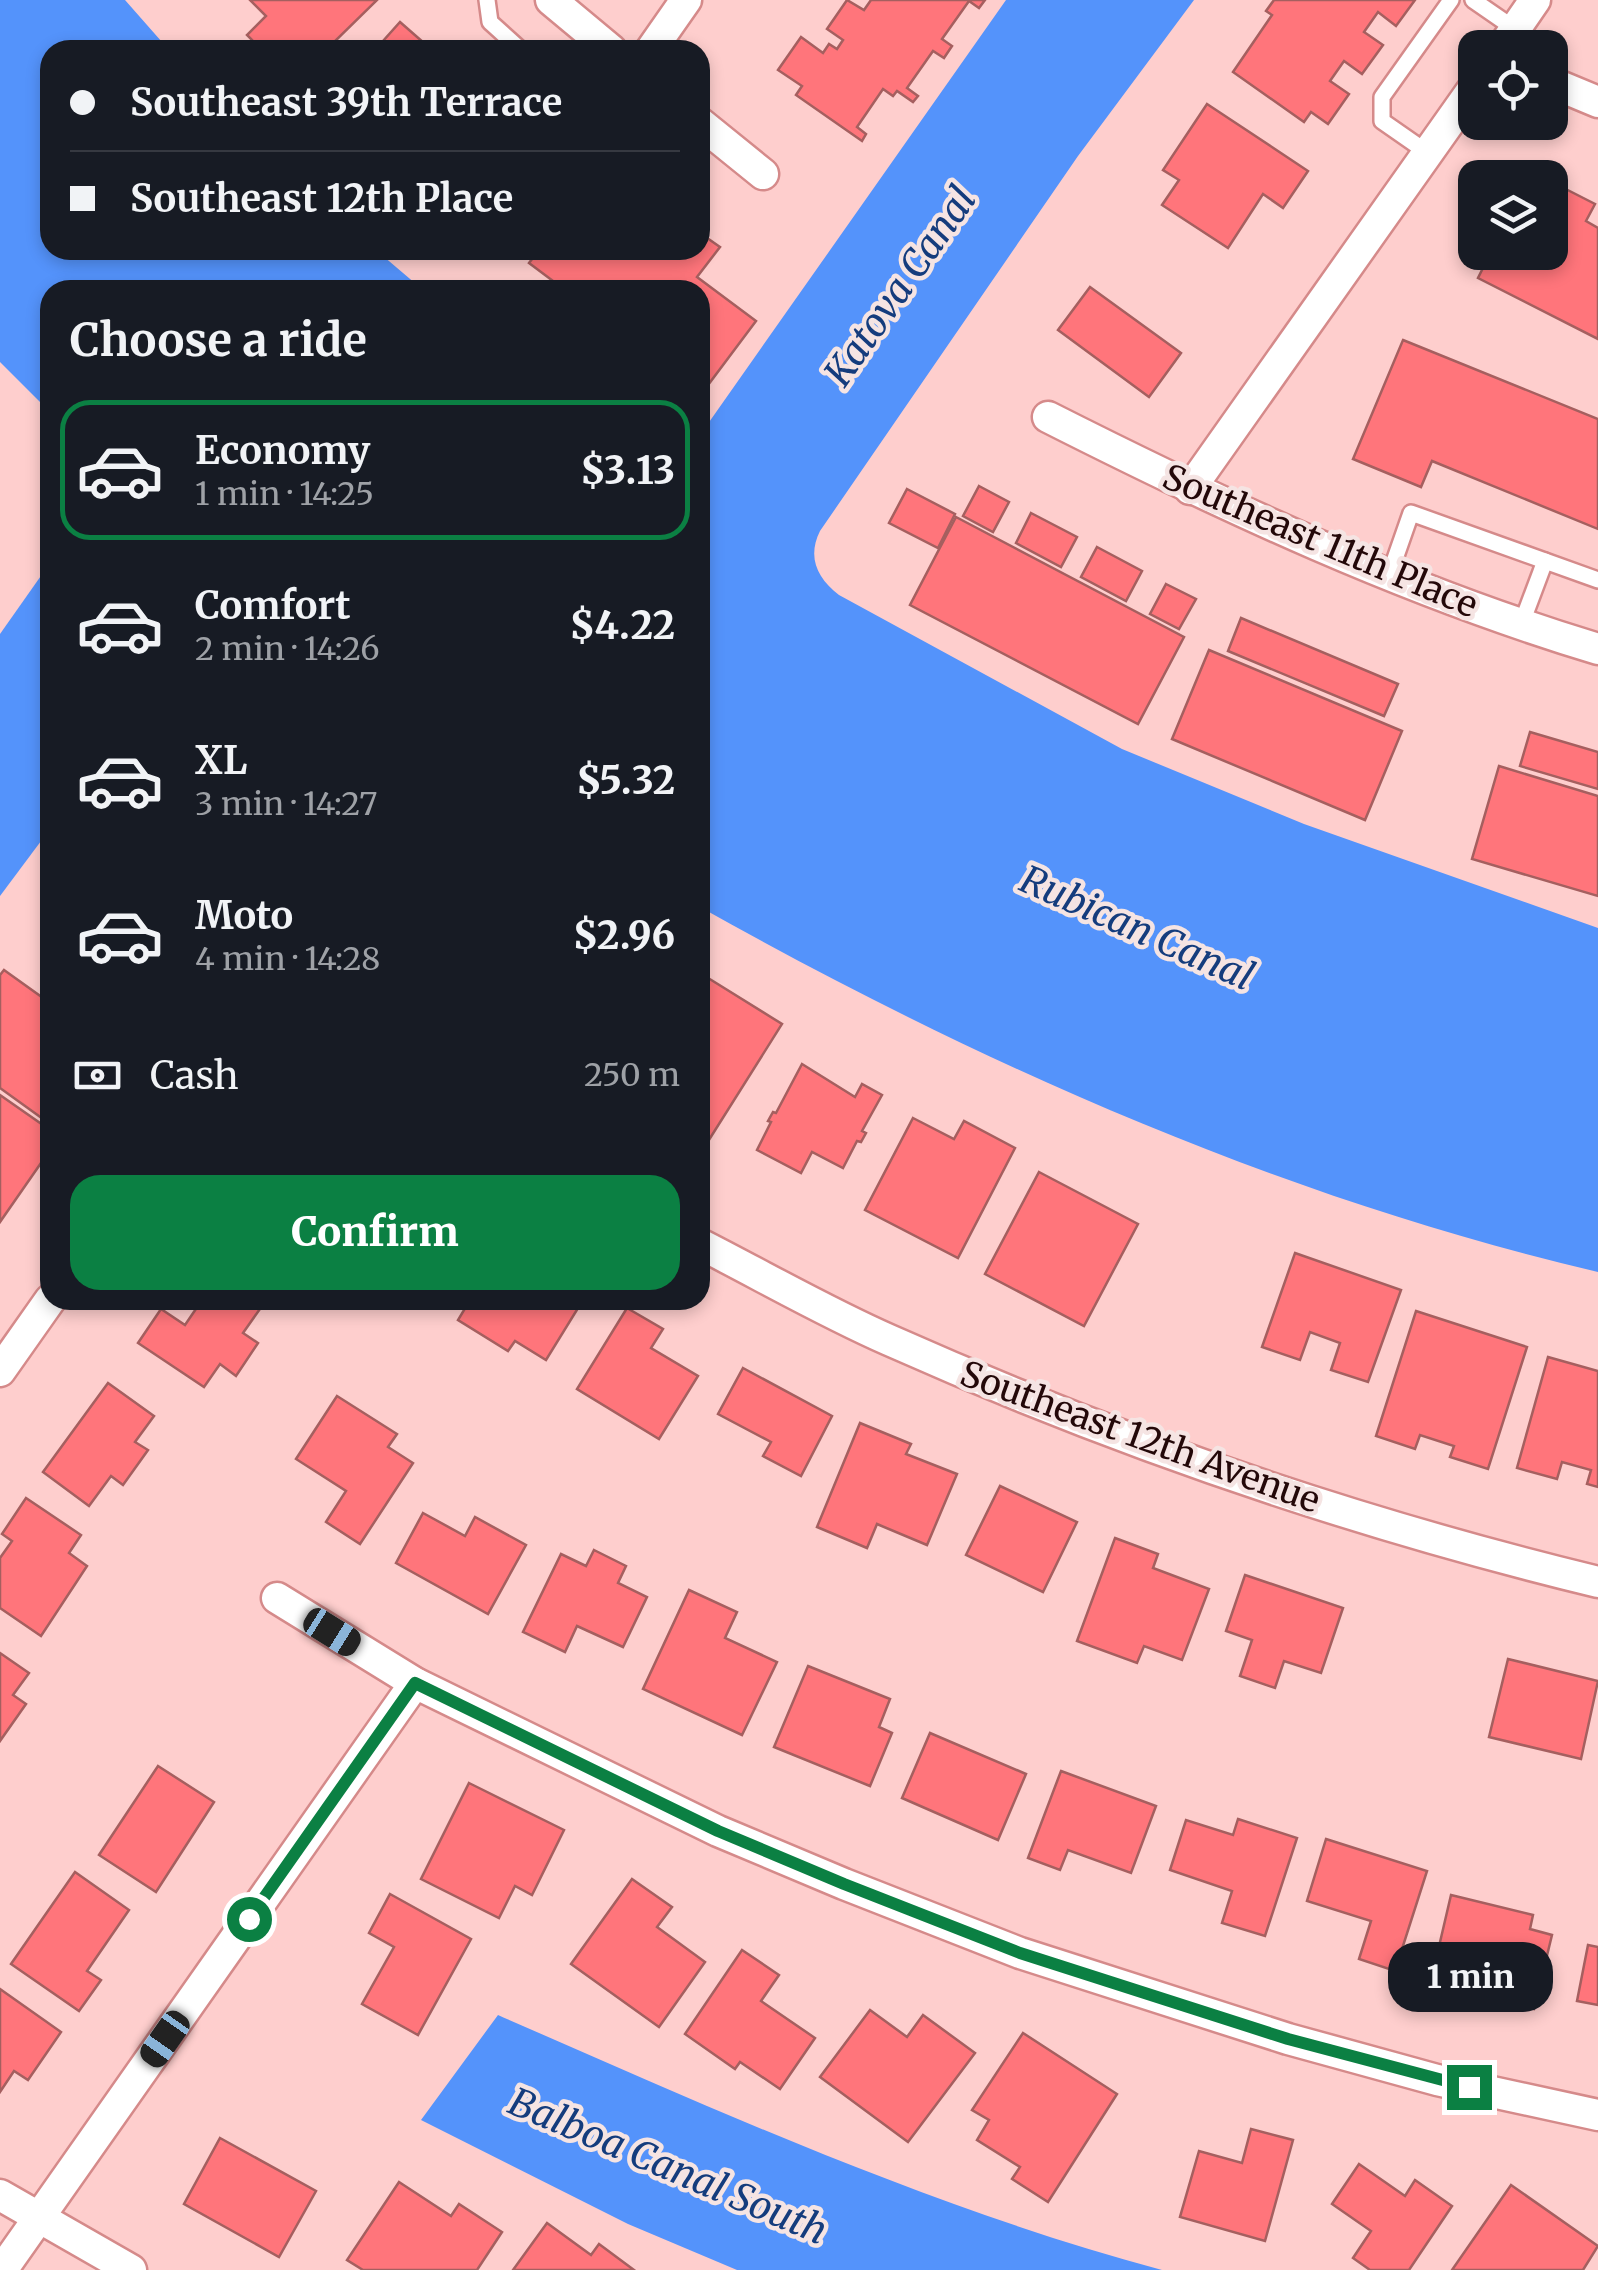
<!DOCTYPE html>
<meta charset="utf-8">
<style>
:root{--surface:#171b24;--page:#20242c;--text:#f1f3f6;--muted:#9ea1a6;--line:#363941;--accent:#0b8043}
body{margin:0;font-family:Merriweather,serif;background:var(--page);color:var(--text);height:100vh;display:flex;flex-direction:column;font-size:38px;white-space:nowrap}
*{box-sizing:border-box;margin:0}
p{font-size:32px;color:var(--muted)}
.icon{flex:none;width:55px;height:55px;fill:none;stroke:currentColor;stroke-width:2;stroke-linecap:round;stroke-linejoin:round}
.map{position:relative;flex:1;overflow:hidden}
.side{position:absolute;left:40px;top:280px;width:670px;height:1030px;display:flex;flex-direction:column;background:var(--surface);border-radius:30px;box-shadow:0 5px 15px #0003}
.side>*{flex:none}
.guide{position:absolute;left:40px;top:40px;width:670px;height:220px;border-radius:30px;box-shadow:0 5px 15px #0003;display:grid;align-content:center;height:220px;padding:0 30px;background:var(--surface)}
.fabs{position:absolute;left:1458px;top:30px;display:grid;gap:20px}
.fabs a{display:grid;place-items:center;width:110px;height:110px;border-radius:20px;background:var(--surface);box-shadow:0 5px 15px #0003;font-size:50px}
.end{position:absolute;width:45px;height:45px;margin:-22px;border:12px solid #0b8043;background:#fff;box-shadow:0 0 0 5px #fff}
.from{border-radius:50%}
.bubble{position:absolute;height:70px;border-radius:30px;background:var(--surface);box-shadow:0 5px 15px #0003;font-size:32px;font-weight:800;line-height:70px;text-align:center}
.car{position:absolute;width:30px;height:60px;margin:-30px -15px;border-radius:12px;box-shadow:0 0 8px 2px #0007;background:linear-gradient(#222 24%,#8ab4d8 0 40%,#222 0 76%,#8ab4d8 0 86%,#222 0)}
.guide b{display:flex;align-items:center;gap:35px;height:95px;font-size:38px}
.guide b+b{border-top:2px solid var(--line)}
.guide i{width:25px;height:25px;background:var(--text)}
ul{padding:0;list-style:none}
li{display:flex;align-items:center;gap:30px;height:140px;margin:0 20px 15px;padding:0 10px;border:5px solid transparent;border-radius:30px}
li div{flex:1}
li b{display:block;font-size:38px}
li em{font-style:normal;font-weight:800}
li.selected{border-color:var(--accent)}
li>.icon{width:90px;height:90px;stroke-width:1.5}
h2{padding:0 30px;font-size:45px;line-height:120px}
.pay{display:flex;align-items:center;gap:25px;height:110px;padding:0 30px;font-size:38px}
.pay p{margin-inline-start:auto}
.cta{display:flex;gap:20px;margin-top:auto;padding:20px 30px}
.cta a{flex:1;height:115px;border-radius:30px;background:var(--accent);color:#fff;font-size:40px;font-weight:800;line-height:115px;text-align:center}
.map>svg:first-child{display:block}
</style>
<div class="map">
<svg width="1598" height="2270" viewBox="0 0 1598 2270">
<rect width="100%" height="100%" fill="#fececd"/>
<!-- water -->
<g fill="#5493fb">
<path d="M0 0H125L169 50H50V250H376L423 290H50V412L0 362Z"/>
<path d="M1006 0H1194L1078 156 820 531C807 557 817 578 839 595L1122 749 1304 824 1598 928V1272C1283 1198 981 1065 700 907V435Z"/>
<path d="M50 563V829L0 896V634Z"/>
<path d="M498 2015C715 2110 932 2208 1162 2270H737L628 2224 421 2120Z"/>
</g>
<!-- building -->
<g fill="#ff757b" stroke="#a55f5f" stroke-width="2.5">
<path d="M250 0H377L326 50H262L247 35 266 16Z"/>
<path d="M847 0 864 10 871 0H985L979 8 969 1 942 39 952 46 944 58 933 51 907 88 918 96 913 102 897 91 893 96 883 89 857 127 866 134 862 141 796 95 802 86 778 70 801 37 823 53 829 44 837 49 843 40 827 29Z"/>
<path d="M1274 0H1415L1396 26 1378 12 1364 32 1383 45 1362 74 1344 61 1330 81 1349 94 1328 124 1311 112 1304 122 1233 72 1272 15 1266 11Z"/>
<path d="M400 22 432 50H375Z"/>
<path d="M1207 104 1308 171 1283 208 1263 194 1228 248 1162 205 1179 180 1163 170Z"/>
<path d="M1550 181 1595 204 1586 221 1598 228V339L1478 278 1491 252H1550Z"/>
<path d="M700 233 720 247 697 277 756 321 702 393 700 290H565L529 263 539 250H700Z"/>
<path d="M1090 287 1181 353 1149 397 1058 330Z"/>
<path d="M1403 340 1598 419V529L1432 461 1421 487 1353 459Z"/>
<path d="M979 486 1009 502 993 532 963 516Z"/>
<path d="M907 489 955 514 938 548 889 523Z"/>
<path d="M1031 513 1077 537 1061 567 1016 543Z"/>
<path d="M956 517 1184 637 1138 724 910 605Z"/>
<path d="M1097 547 1142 571 1126 601 1081 577Z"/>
<path d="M1166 584 1196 599 1179 629 1150 614Z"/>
<path d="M1241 618 1398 684 1384 716 1228 651Z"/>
<path d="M1209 650 1402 731 1365 820 1172 739Z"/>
<path d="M1530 732 1598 752V789L1520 766Z"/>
<path d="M1499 766 1598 796V896L1472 859Z"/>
<path d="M4 970 50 1003V1124L0 1088V975Z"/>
<path d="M700 973 782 1024 707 1143 700 1139Z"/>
<path d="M802 1064 855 1097 862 1084 882 1095 862 1131 866 1133 861 1142 857 1141 843 1168 812 1152 801 1173 757 1150 771 1122 768 1121 773 1112 776 1113Z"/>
<path d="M0 1095 50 1130V1150L0 1222Z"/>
<path d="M913 1118 954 1139 964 1121 1015 1148 958 1258 865 1210Z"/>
<path d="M1039 1172 1138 1224 1084 1326 985 1274Z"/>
<path d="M1295 1253 1401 1290 1368 1382 1331 1370 1340 1343 1310 1332 1300 1360 1262 1347Z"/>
<path d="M202 1300H253L262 1306 243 1333 258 1343 236 1376 220 1364 204 1387 138 1343 161 1309 185 1325Z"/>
<path d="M470 1300H583L546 1360 515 1341 508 1351 458 1320Z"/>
<path d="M627 1308 663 1329 651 1348 698 1376 659 1439 577 1389Z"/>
<path d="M1416 1311 1527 1347 1488 1469 1450 1457 1454 1446 1420 1435 1415 1449 1376 1436Z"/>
<path d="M1548 1357 1598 1371V1487L1587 1484 1591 1470 1562 1462 1557 1479 1517 1468Z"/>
<path d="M743 1368 832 1416 801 1476 763 1456 771 1442 718 1414Z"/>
<path d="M108 1383 154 1416 135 1442 148 1450 123 1485 111 1476 89 1506 43 1472Z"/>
<path d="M337 1396 397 1434 388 1447 413 1463 360 1544 326 1522 346 1491 296 1459Z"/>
<path d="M860 1423 911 1444 906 1454 957 1474 927 1545 877 1524 867 1548 817 1527Z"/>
<path d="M1000 1486 1077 1522 1043 1592 966 1555Z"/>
<path d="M26 1498 81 1535 69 1553 87 1566 41 1636 0 1608V1558L12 1541 2 1534Z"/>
<path d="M423 1513 465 1536 475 1517 526 1545 488 1614 396 1563Z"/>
<path d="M1115 1538 1158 1554 1153 1568 1209 1589 1182 1660 1144 1646 1137 1663 1077 1641Z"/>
<path d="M594 1550 626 1566 618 1583 647 1597 623 1647 577 1626 565 1652 523 1632 561 1554 586 1566Z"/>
<path d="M1245 1575 1343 1608 1321 1673 1284 1661 1275 1688 1240 1676 1252 1640 1226 1631Z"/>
<path d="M689 1590 737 1612 725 1638 777 1662 742 1735 643 1689Z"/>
<path d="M0 1653 29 1673 13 1695 26 1704 0 1741Z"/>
<path d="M1508 1659 1598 1681 1581 1759 1489 1737Z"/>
<path d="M808 1666 890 1699 879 1727 892 1733 870 1786 774 1747Z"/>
<path d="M930 1733 1026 1774 998 1840 902 1798Z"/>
<path d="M158 1766 214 1802 156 1892 99 1855Z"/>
<path d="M1061 1771 1156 1806 1131 1873 1068 1850 1060 1870 1028 1858Z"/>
<path d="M469 1783 564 1830 532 1895 515 1886 499 1918 421 1879Z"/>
<path d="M1238 1819 1297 1838 1265 1936 1222 1923 1232 1891 1170 1870 1186 1820 1233 1835Z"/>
<path d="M1326 1839 1427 1871 1395 1971 1359 1959 1371 1921 1307 1901Z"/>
<path d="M75 1872 129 1910 87 1971 101 1980 79 2011 11 1964Z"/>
<path d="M632 1879 672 1907 657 1927 705 1962 659 2027 571 1964Z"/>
<path d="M390 1894 471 1939 418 2035 362 2004 394 1947 369 1933Z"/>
<path d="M1451 1895 1533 1915 1530 1929 1552 1935 1534 2009 1430 1985Z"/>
<path d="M1588 1945 1598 1947V2005L1577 2001Z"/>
<path d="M742 1950 779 1975 761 2001 815 2038 780 2089 740 2062 735 2069 685 2034Z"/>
<path d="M0 1989 61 2032 28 2080 14 2071 0 2092Z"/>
<path d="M870 2010 907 2037 923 2015 975 2053 908 2142 820 2077Z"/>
<path d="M1023 2033 1117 2094 1048 2202 1012 2179 1020 2167 977 2140 989 2120 972 2110Z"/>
<path d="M1251 2129 1293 2140 1265 2241 1180 2217 1199 2151 1242 2163Z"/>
<path d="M220 2138 316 2191 279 2257 184 2204Z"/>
<path d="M1359 2164 1405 2196 1415 2180 1452 2206 1409 2270H1370L1353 2258 1371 2231 1332 2204Z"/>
<path d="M399 2182 451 2216 459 2204 502 2232 477 2270H363L347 2260Z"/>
<path d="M1511 2185 1598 2246 1583 2270H1452Z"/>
<path d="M547 2223 591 2255 599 2244 634 2270H513Z"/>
</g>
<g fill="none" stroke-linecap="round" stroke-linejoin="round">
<defs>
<g id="service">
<path d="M487 0 490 22 521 50"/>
<path d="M1473 0 1515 29"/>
<path d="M1428 153 1382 121V97L1451 0"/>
<path d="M1389 576 1411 513 1598 580"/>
<path d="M1521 625 1545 561"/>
</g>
<g id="minor">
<path d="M551 0 611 50"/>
<path d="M1502 48 1535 0"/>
<path d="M651 50 686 0"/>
<path d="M1550 82 1598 102"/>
<path d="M700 123 763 174"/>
<path d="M1048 417C1226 507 1406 591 1598 649"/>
<path d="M1190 489 1475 86"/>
<path d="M700 1244C763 1276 825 1312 889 1340 1118 1442 1355 1523 1598 1582"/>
<path d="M0 1371 50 1300"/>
<path d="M277 1598 415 1683 718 1831 844 1884 1020 1953 1288 2039 1437 2080 1598 2115"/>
<path d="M0 2195 131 2270"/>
<path d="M2 2270 415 1683"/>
</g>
</defs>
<!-- service casing -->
<use href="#service" stroke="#d58a8a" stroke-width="20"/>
<!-- minor casing -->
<use href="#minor" stroke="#d58a8a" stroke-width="35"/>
<!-- service -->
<use href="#service" stroke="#fff" stroke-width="15"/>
<!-- minor -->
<use href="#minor" stroke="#fff" stroke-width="30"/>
</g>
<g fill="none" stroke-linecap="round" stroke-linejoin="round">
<!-- route -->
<path stroke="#0b8043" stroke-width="12" d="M249 1919 415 1683 718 1831 844 1884 1020 1953 1288 2039 1469 2087"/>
</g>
<g text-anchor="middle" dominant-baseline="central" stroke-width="9" stroke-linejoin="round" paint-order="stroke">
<!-- street labels -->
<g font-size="35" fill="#230809" stroke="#f5e4e3">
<text transform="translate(1320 541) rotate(23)">Southeast 11th Place</text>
<text transform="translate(1140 1437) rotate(20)">Southeast 12th Avenue</text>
</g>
<!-- water labels -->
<g font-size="38" font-style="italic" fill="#143c7d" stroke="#f5e4e3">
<text transform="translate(900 286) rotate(-55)">Katova Canal</text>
<text transform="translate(1137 928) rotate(24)">Rubican Canal</text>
<text transform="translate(668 2166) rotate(23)">Balboa Canal South</text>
</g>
</g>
</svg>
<div class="fabs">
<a><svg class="icon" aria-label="locate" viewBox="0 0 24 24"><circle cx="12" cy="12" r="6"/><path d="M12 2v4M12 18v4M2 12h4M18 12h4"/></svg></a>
<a><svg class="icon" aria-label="layers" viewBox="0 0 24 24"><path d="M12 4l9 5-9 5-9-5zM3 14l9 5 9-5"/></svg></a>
</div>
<i class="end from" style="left:249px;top:1919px"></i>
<i class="end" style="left:1469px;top:2087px"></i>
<div class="bubble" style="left:1388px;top:1942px;width:165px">1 min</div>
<i class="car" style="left:332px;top:1632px;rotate:122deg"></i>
<i class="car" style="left:165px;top:2039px;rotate:215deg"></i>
<div class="guide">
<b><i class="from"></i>Southeast 39th Terrace</b>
<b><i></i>Southeast 12th Place</b>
</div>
<section class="side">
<h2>Choose a ride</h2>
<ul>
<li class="selected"><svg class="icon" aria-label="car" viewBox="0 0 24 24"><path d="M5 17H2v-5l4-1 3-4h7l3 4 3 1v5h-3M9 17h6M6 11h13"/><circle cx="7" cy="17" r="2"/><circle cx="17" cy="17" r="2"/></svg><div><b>Economy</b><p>1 min · 14:25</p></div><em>$3.13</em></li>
<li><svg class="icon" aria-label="car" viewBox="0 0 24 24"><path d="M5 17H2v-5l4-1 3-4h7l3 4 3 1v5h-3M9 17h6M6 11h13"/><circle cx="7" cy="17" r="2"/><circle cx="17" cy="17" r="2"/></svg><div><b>Comfort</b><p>2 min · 14:26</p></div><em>$4.22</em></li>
<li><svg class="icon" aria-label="car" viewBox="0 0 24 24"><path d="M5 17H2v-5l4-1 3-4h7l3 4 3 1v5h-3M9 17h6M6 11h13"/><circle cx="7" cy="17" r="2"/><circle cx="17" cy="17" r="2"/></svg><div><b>XL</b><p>3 min · 14:27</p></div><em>$5.32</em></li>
<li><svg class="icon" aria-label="car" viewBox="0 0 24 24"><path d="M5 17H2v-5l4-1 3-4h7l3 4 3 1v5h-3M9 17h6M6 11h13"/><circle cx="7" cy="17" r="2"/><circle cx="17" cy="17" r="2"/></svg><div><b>Moto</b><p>4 min · 14:28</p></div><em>$2.96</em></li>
</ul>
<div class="pay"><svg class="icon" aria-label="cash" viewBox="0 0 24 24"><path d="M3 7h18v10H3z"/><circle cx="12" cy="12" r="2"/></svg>Cash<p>250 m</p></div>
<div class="cta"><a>Confirm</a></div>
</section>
</div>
